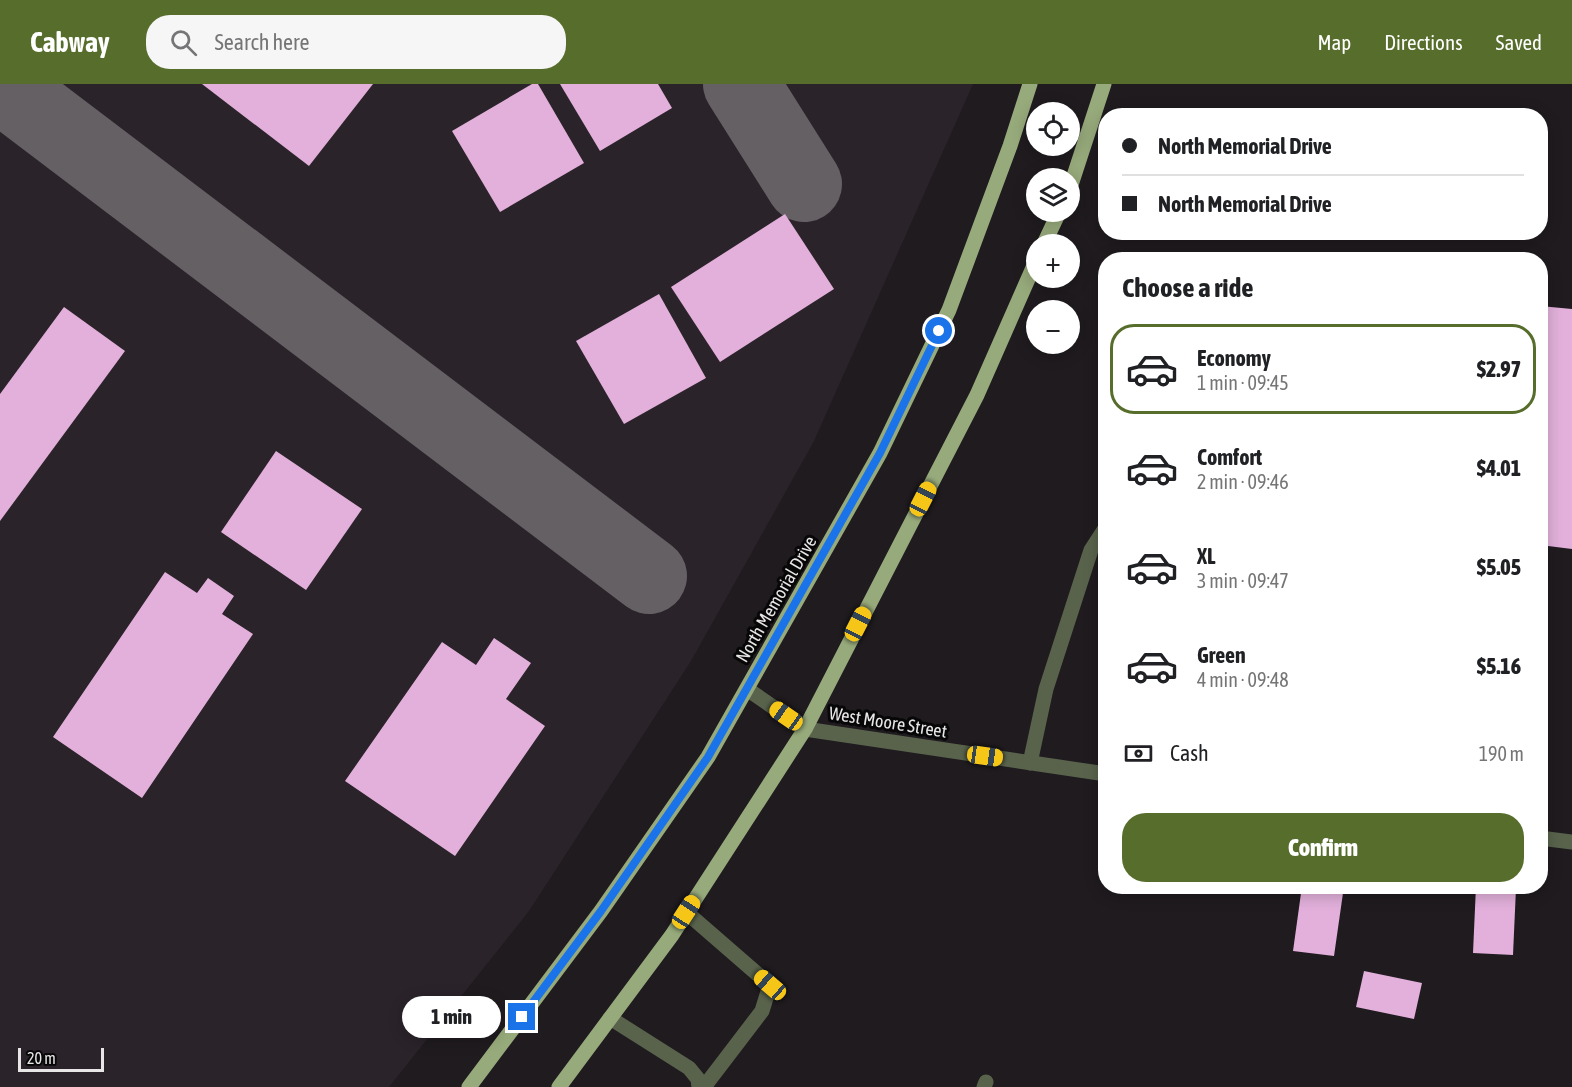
<!DOCTYPE html>
<meta charset="utf-8">
<style>
:root{--surface:#fff;--page:#f6f6f6;--text:#202124;--muted:#757577;--line:#e0e0e0;--accent:#576d2b}
body{margin:0;font-family:"Asap Condensed",sans-serif;background:var(--page);color:var(--text);height:100vh;display:flex;flex-direction:column;font-size:22px;white-space:nowrap}
*{box-sizing:border-box;margin:0}
p{font-size:20px;color:var(--muted)}
.icon{flex:none;width:33px;height:33px;fill:none;stroke:currentColor;stroke-width:2;stroke-linecap:round;stroke-linejoin:round}
.map{position:relative;flex:1;overflow:hidden}
.drawer{position:absolute;left:1098px;top:168px;width:450px;height:642px;display:flex;flex-direction:column;background:var(--surface);border-radius:24px;box-shadow:0 3px 15px #0003}
.drawer>*{flex:none}
.banner{position:absolute;left:1098px;top:24px;width:450px;height:132px;border-radius:24px;box-shadow:0 3px 15px #0003;display:grid;align-content:center;height:132px;padding:0 24px;background:var(--surface)}
.fabs{position:absolute;left:1026px;top:18px;display:grid;gap:12px}
.fabs a{display:grid;place-items:center;width:54px;height:54px;border-radius:50%;background:var(--surface);box-shadow:0 3px 15px #0003;font-size:30px}
.scale{position:absolute;left:18px;bottom:15px;width:86px;box-sizing:border-box;padding-left:6px;border:3px solid #e9e6e8;border-top:0;font-size:16px;line-height:21px;white-space:nowrap;color:#e9e6e8;-webkit-text-stroke:4px #080708;paint-order:stroke}
.end{position:absolute;width:27px;height:27px;margin:-14px;border:8px solid #1a73e8;background:#fff;box-shadow:0 0 0 3px #fff}
.from{border-radius:50%}
.bubble{position:absolute;height:42px;border-radius:21px;background:var(--surface);box-shadow:0 3px 15px #0003;font-size:20px;font-weight:800;line-height:42px;text-align:center}
.car{position:absolute;width:18px;height:36px;margin:-18px -9px;border-radius:8px;box-shadow:0 0 4px 2px #0007;background:linear-gradient(#f5c518 24%,#345 0 40%,#f5c518 0 76%,#345 0 86%,#f5c518 0)}
.banner b{display:flex;align-items:center;gap:21px;height:57px;font-size:22px}
.banner b+b{border-top:2px solid var(--line)}
.banner i{width:15px;height:15px;background:var(--text)}
ul{padding:0;list-style:none}
li{display:flex;align-items:center;gap:18px;height:90px;margin:0 12px 9px;padding:0 12px;border:3px solid transparent;border-radius:24px}
li div{flex:1}
li b{display:block;font-size:22px}
li em{font-style:normal;font-weight:800}
li.selected{border-color:var(--accent)}
li>.icon{width:54px;height:54px;stroke-width:1.5}
h2{padding:0 24px;font-size:27px;line-height:72px}
.pay{display:flex;align-items:center;gap:15px;height:66px;padding:0 24px;font-size:22px}
.pay p{margin-inline-start:auto}
.button{display:flex;gap:12px;margin-top:auto;padding:12px 24px}
.button a{flex:1;height:69px;border-radius:24px;background:var(--accent);color:#fff;font-size:24px;font-weight:800;line-height:69px;text-align:center}
header{display:flex;align-items:center;gap:36px;box-sizing:border-box;height:84px;padding:0 30px;background:var(--accent);color:#fff}
header strong{font-size:28px}
nav{display:flex;gap:33px;margin-inline-start:auto;font-size:21px}
.search{width:420px;height:54px;background:var(--page);display:flex;align-items:center;gap:15px;box-sizing:border-box;padding:0 21px;border-radius:24px;color:var(--muted);font-size:22px}
.map>svg:first-child{display:block}
</style>
<header>
<strong>Cabway</strong>
<div class="search"><svg class="icon" aria-label="search" viewBox="0 0 24 24"><circle cx="10" cy="10" r="6"/><path d="M15 15l6 6"/></svg>Search here</div>
<nav><a>Map</a><a>Directions</a><a>Saved</a></nav>
</header>
<div class="map">
<svg width="1572" height="1003" viewBox="0 0 1572 1003">
<rect width="100%" height="100%" fill="#1f1b1f"/>
<!-- built -->
<path fill="#2b232a" d="M0 0H973L814 357 691 577 529 827 389 1003H0Z"/>
<g fill="none" stroke-linecap="round" stroke-linejoin="round">
<!-- taxiway -->
<g stroke="#646064" stroke-width="76">
<path d="M0 0 649 492"/>
<path d="M741 0 804 100"/>
</g>
</g>
<!-- building -->
<g fill="#e2b0db">
<path d="M202 0H373L309 82Z"/>
<path d="M532 0H538L584 79 500 128 452 47Z"/>
<path d="M560 0H658L672 24 600 67Z"/>
<path d="M785 130 834 205 720 278 671 203Z"/>
<path d="M659 210 706 294 624 340 576 257Z"/>
<path d="M1540 222 1572 225V465L1540 461Z"/>
<path d="M64 223 125 267 0 437V310Z"/>
<path d="M276 367 362 425 306 506 221 448Z"/>
<path d="M165 488 197 509 208 494 234 512 222 530 253 550 142 714 53 653Z"/>
<path d="M494 554 531 579 506 615 545 642 455 772 345 697 442 558 476 581Z"/>
<path d="M1302 802H1344L1334 872 1293 867Z"/>
<path d="M1476 802 1516 804 1513 871 1473 869Z"/>
<path d="M1364 887 1422 899 1414 935 1356 923Z"/>
</g>
<g fill="none" stroke-linecap="round" stroke-linejoin="round">
<!-- minor -->
<g stroke="#59634c" stroke-width="15">
<path d="M747 605 805 645 1106 690"/>
<path d="M1030 679 1046 605 1091 466 1106 443"/>
<path d="M1540 754 1572 758"/>
<path d="M686 828 770 901 762 927 704 1003"/>
<path d="M610 934 689 984 698 995 699 1003"/>
<path d="M984 1003 986 998"/>
</g>
<!-- major -->
<g stroke="#97aa7b" stroke-width="15">
<path d="M1070 104 1104 0"/>
<path d="M1044 160 1059 128"/>
<path d="M469 1003 601 827 708 673 880 369 949 226 1010 62 1030 0"/>
<path d="M559 1003 672 851 805 645 977 311 1036 177"/>
</g>
</g>
<g fill="none" stroke-linecap="round" stroke-linejoin="round">
<!-- route -->
<path stroke="#1a73e8" stroke-width="8" d="M522 933 601 827 708 673 880 369 939 247"/>
</g>
<g text-anchor="middle" dominant-baseline="central" stroke-width="6" stroke-linejoin="round" paint-order="stroke">
<!-- street labels -->
<g font-size="18" fill="#e9e6e8" stroke="#080708">
<text transform="translate(776 515) rotate(-60)">North Memorial Drive</text>
<text transform="translate(888 638) rotate(9)">West Moore Street</text>
</g>
</g>
</svg>
<div class="fabs">
<a><svg class="icon" aria-label="locate" viewBox="0 0 24 24"><circle cx="12" cy="12" r="6"/><path d="M12 2v4M12 18v4M2 12h4M18 12h4"/></svg></a>
<a><svg class="icon" aria-label="layers" viewBox="0 0 24 24"><path d="M12 4l9 5-9 5-9-5zM3 14l9 5 9-5"/></svg></a>
<a>+</a>
<a>−</a>
</div>
<div class="scale">20 m</div>
<i class="end from" style="left:939px;top:247px"></i>
<i class="end" style="left:522px;top:933px"></i>
<div class="bubble" style="left:402px;top:912px;width:99px">1 min</div>
<i class="car" style="left:923px;top:415px;rotate:27deg"></i>
<i class="car" style="left:858px;top:540px;rotate:27deg"></i>
<i class="car" style="left:786px;top:632px;rotate:305deg"></i>
<i class="car" style="left:985px;top:672px;rotate:98deg"></i>
<i class="car" style="left:686px;top:828px;rotate:33deg"></i>
<i class="car" style="left:770px;top:901px;rotate:311deg"></i>
<div class="banner">
<b><i class="from"></i>North Memorial Drive</b>
<b><i></i>North Memorial Drive</b>
</div>
<section class="drawer">
<h2>Choose a ride</h2>
<ul>
<li class="selected"><svg class="icon" aria-label="car" viewBox="0 0 24 24"><path d="M5 17H2v-5l4-1 3-4h7l3 4 3 1v5h-3M9 17h6M6 11h13"/><circle cx="7" cy="17" r="2"/><circle cx="17" cy="17" r="2"/></svg><div><b>Economy</b><p>1 min · 09:45</p></div><em>$2.97</em></li>
<li><svg class="icon" aria-label="car" viewBox="0 0 24 24"><path d="M5 17H2v-5l4-1 3-4h7l3 4 3 1v5h-3M9 17h6M6 11h13"/><circle cx="7" cy="17" r="2"/><circle cx="17" cy="17" r="2"/></svg><div><b>Comfort</b><p>2 min · 09:46</p></div><em>$4.01</em></li>
<li><svg class="icon" aria-label="car" viewBox="0 0 24 24"><path d="M5 17H2v-5l4-1 3-4h7l3 4 3 1v5h-3M9 17h6M6 11h13"/><circle cx="7" cy="17" r="2"/><circle cx="17" cy="17" r="2"/></svg><div><b>XL</b><p>3 min · 09:47</p></div><em>$5.05</em></li>
<li><svg class="icon" aria-label="car" viewBox="0 0 24 24"><path d="M5 17H2v-5l4-1 3-4h7l3 4 3 1v5h-3M9 17h6M6 11h13"/><circle cx="7" cy="17" r="2"/><circle cx="17" cy="17" r="2"/></svg><div><b>Green</b><p>4 min · 09:48</p></div><em>$5.16</em></li>
</ul>
<div class="pay"><svg class="icon" aria-label="cash" viewBox="0 0 24 24"><path d="M3 7h18v10H3z"/><circle cx="12" cy="12" r="2"/></svg>Cash<p>190 m</p></div>
<div class="button"><a>Confirm</a></div>
</section>
</div>
